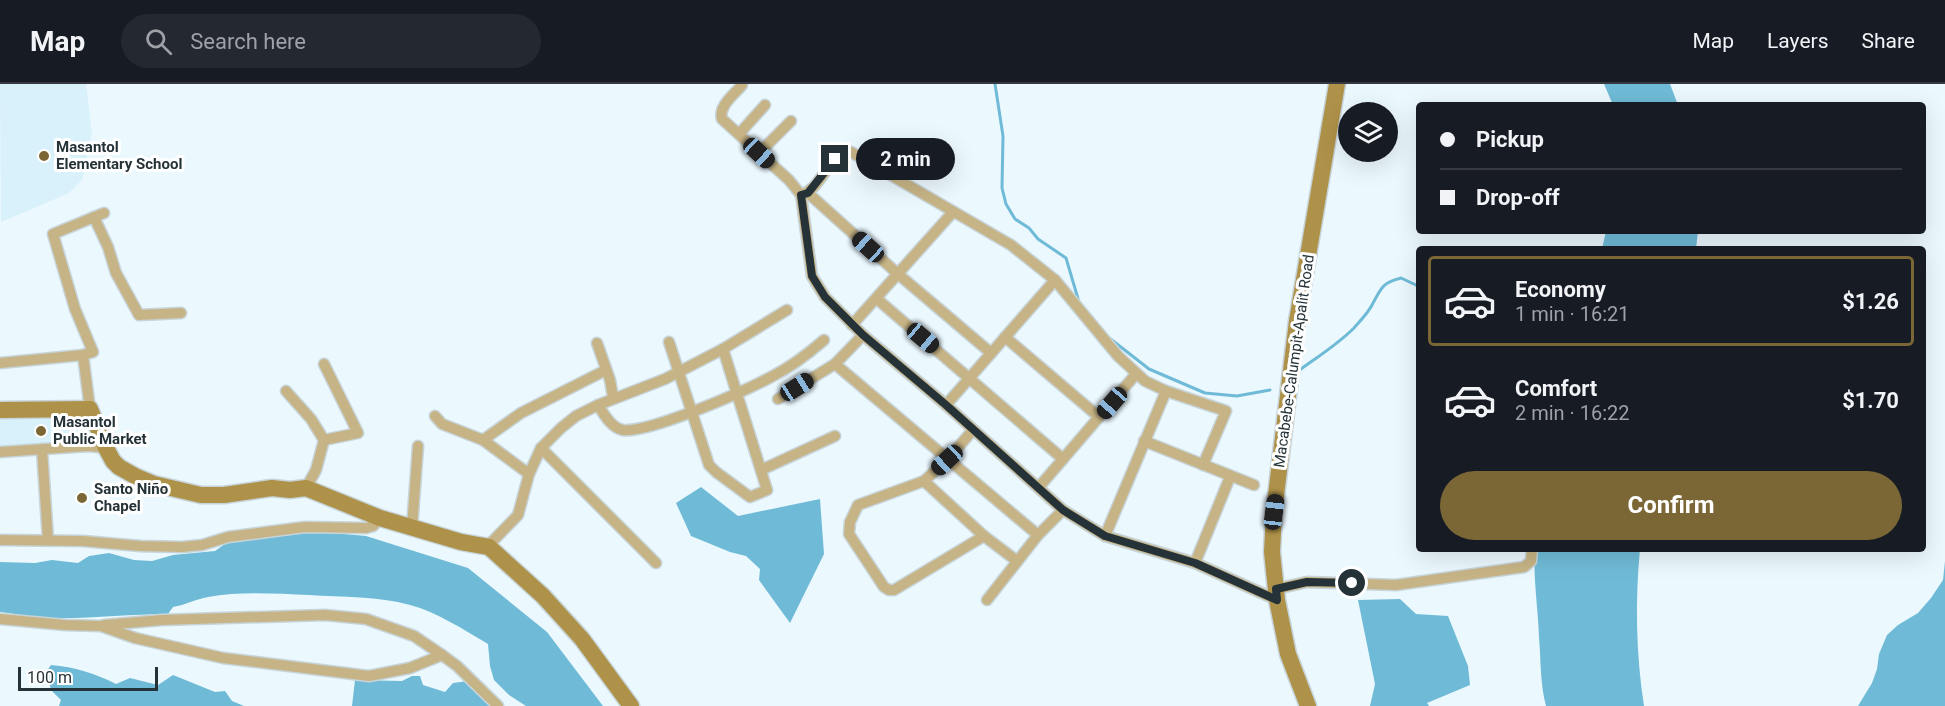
<!DOCTYPE html>
<meta charset="utf-8">
<style>
:root{--surface:#171b24;--page:#242831;--text:#f1f3f6;--muted:#9ea1a6;--line:#363941;--accent:#7a6735}
body{margin:0;font-family:Roboto,sans-serif;background:var(--page);color:var(--text);height:100vh;display:flex;flex-direction:column;font-size:22px;white-space:nowrap}
*{box-sizing:border-box;margin:0}
p{font-size:20px;color:var(--muted)}
.icon{flex:none;width:33px;height:33px;fill:none;stroke:currentColor;stroke-width:2;stroke-linecap:round;stroke-linejoin:round}
.map{position:relative;flex:1;overflow:hidden}
.drawer{position:absolute;left:1416px;top:162px;width:510px;height:306px;display:flex;flex-direction:column;background:var(--surface);border-radius:6px;box-shadow:0 6px 24px #0002}
.drawer>*{flex:none}
.hud{position:absolute;left:1416px;top:18px;width:510px;height:132px;border-radius:6px;box-shadow:0 6px 24px #0002;display:grid;align-content:center;height:132px;padding:0 24px;background:var(--surface)}
.tools{position:absolute;left:1338px;top:18px;display:grid;gap:12px}
.tools a{display:grid;place-items:center;width:60px;height:60px;border-radius:50%;background:var(--surface);box-shadow:0 6px 24px #0002;font-size:30px}
.scale{position:absolute;left:18px;bottom:15px;width:140px;box-sizing:border-box;padding-left:6px;border:3px solid #253237;border-top:0;font-size:16px;line-height:21px;white-space:nowrap;color:#253237;-webkit-text-stroke:4px #fff;paint-order:stroke}
.end{position:absolute;width:27px;height:27px;margin:-14px;border:8px solid #253237;background:#fff;box-shadow:0 0 0 3px #fff}
.from{border-radius:50%}
.bubble{position:absolute;height:42px;border-radius:21px;background:var(--surface);box-shadow:0 6px 24px #0002;font-size:20px;font-weight:700;line-height:42px;text-align:center}
.car{position:absolute;width:18px;height:36px;margin:-18px -9px;border-radius:8px;box-shadow:0 0 4px 2px #0007;background:linear-gradient(#222 24%,#8ab4d8 0 40%,#222 0 76%,#8ab4d8 0 86%,#222 0)}
.hud b{display:flex;align-items:center;gap:21px;height:57px;font-size:22px}
.hud b+b{border-top:2px solid var(--line)}
.hud i{width:15px;height:15px;background:var(--text)}
ul{padding:10px 0 0;list-style:none}
li{display:flex;align-items:center;gap:18px;height:90px;margin:0 12px 9px;padding:0 12px;border:3px solid transparent;border-radius:6px}
li div{flex:1}
li b{display:block;font-size:22px}
li em{font-style:normal;font-weight:700}
li.active{border-color:var(--accent)}
li>.icon{width:54px;height:54px;stroke-width:1.5}
.primary-button{display:flex;gap:12px;margin-top:auto;padding:12px 24px}
.primary-button a{flex:1;height:69px;border-radius:36px;background:var(--accent);color:#fff;font-size:24px;font-weight:700;line-height:69px;text-align:center}
header{display:flex;align-items:center;gap:36px;box-sizing:border-box;height:84px;padding:0 30px;background:var(--surface);border-bottom:2px solid var(--line)}
header strong{font-size:28px}
nav{display:flex;gap:33px;margin-inline-start:auto;font-size:21px}
.search{width:420px;height:54px;background:var(--page);display:flex;align-items:center;gap:15px;box-sizing:border-box;padding:0 21px;border-radius:33px;color:var(--muted);font-size:22px}
.map>svg:first-child{display:block}
</style>
<header>
<strong>Map</strong>
<div class="search"><svg class="icon" aria-label="search" viewBox="0 0 24 24"><circle cx="10" cy="10" r="6"/><path d="M15 15l6 6"/></svg>Search here</div>
<nav><a>Map</a><a>Layers</a><a>Share</a></nav>
</header>
<div class="map">
<svg width="1945" height="622" viewBox="0 0 1945 622">
<rect width="100%" height="100%" fill="#ebf8fe"/>
<!-- built -->
<g fill="#d8f1fb">
<path d="M0 0H86L92 49 82 96 69 109 1 138Z"/>
<path d="M80 329 84 362 0 366V331Z"/>
</g>
<!-- water -->
<g fill="#6fbbd7">
<path d="M1604 0H1670L1678 21H1613Z"/>
<path d="M1606 147H1698L1696 165H1602Z"/>
<path d="M701 403 738 432 820 415 824 470 790 539 759 496 760 485 746 472 730 468 691 452 676 419Z"/>
<path d="M312 447 366 452 468 484 547 548 603 622H526L509 611 494 596 490 582 488 560C464 546 437 528 410 521 378 512 343 513 309 511 277 510 240 507 208 513 196 515 185 521 173 523L168 530C129 530 90 535 51 534 34 534 17 530 0 528V478L35 479 52 476 78 479 89 472 109 469 134 476 152 477 173 471 215 467 229 457 259 455Z"/>
<path d="M1535 465H1640C1635 517 1636 570 1644 622H1546C1540 599 1541 577 1539 553 1538 523 1533 495 1535 465Z"/>
<path d="M1945 477V622H1858L1872 599 1877 585 1879 570 1887 551 1898 541 1918 529 1931 514 1943 496Z"/>
<path d="M1400 515 1416 530 1448 532 1468 582 1470 601 1427 619 1429 622H1370L1375 600 1358 516Z"/>
<path d="M51 581C75 583 94 589 116 600L130 594 158 601 173 591 215 608 225 607 232 617 244 622H59L61 616 51 606 47 587Z"/>
<path d="M412 592H420L423 601 445 608 453 599 468 597 491 622H352L355 596 402 597Z"/>
</g>
<g fill="none" stroke-linecap="round" stroke-linejoin="round">
<!-- stream -->
<g stroke="#6fbbd7" stroke-width="3">
<path d="M995 0 1003 52 1002 104 1006 120 1015 135 1029 144 1038 155 1066 174 1079 218"/>
<path d="M1108 253 1149 285 1205 309 1237 312 1270 306"/>
<path d="M1301 285C1319 272 1338 260 1354 244 1360 237 1368 229 1372 221 1381 205 1381 199 1401 194L1416 201 1419 204"/>
</g>
<defs>
<g id="minor">
<path d="M742 1C735 10 718 22 722 35L789 96 801 111 812 192 825 213 863 251 946 321 1063 426 1105 452 1195 479 1277 516"/>
<path d="M739 50 765 21"/>
<path d="M759 69 791 37"/>
<path d="M808 109 898 190 991 269"/>
<path d="M801 111C823 104 825 73 851 68L1011 161 1055 196 1118 272 1145 297 1166 307 1226 327 1203 381"/>
<path d="M94 133 108 163 116 189 139 231 181 229"/>
<path d="M877 215 1063 375"/>
<path d="M852 241 953 128"/>
<path d="M1005 253 1099 333"/>
<path d="M669 258 709 381 716 388 750 413 767 406 723 265"/>
<path d="M597 259 610 296 613 313"/>
<path d="M0 279 83 271"/>
<path d="M324 280 358 349 324 356"/>
<path d="M835 280 1038 451"/>
<path d="M286 307 311 335 324 356 316 386 306 404"/>
<path d="M778 315 835 280 863 251"/>
<path d="M598 321C604 330 611 344 623 346 650 349 745 307 771 293 791 283 808 270 824 256"/>
<path d="M946 321 1055 196"/>
<path d="M90 325 83 271 93 268 75 225 53 150 104 129"/>
<path d="M435 332 442 340 483 356 521 329 606 286"/>
<path d="M973 346 947 376 924 397 858 421 850 438 849 450 884 503 889 506H894L984 452"/>
<path d="M483 356 529 390"/>
<path d="M1144 357 1254 401"/>
<path d="M541 364 656 479"/>
<path d="M42 365 48 456"/>
<path d="M0 368 89 362 106 364"/>
<path d="M761 386 835 352"/>
<path d="M924 397 984 452 1017 477"/>
<path d="M1039 403 1136 290"/>
<path d="M412 444 418 362"/>
<path d="M1105 452 1166 307"/>
<path d="M0 456 83 457 140 462 182 463 202 461 228 453 305 443 366 444 373 442 380 434"/>
<path d="M487 463 518 431 529 390 541 364 561 344 576 332 598 321 665 295 723 265 787 226"/>
<path d="M1195 479 1230 393"/>
<path d="M1276 505 1307 498 1396 501 1524 483 1531 477 1532 465"/>
<path d="M987 516 1038 451 1063 426"/>
<path d="M0 535 65 541 101 542 135 554 223 574 369 592 410 584 442 571"/>
<path d="M104 541 162 536 325 531 366 535 414 552 442 571 457 582 498 622"/>
</g>
<g id="secondary">
<path d="M0 326 90 325 106 364 113 377 119 383 135 392 154 400 201 411H224L272 404 290 406 306 404 380 434 461 458 489 463 543 512 582 555 631 622"/>
<path d="M1308 622 1288 570 1277 516 1272 468 1274 428 1297 237 1337 0"/>
</g>
</defs>
<!-- minor casing -->
<use href="#minor" stroke="#c7d4da" stroke-width="13"/>
<!-- secondary casing -->
<use href="#secondary" stroke="#c7d4da" stroke-width="19"/>
<!-- minor -->
<use href="#minor" stroke="#c7b486" stroke-width="10"/>
<!-- secondary -->
<use href="#secondary" stroke="#af9249" stroke-width="16"/>
</g>
<g fill="none" stroke-linecap="round" stroke-linejoin="round">
<!-- route -->
<path stroke="#253237" stroke-width="8" d="M835 75 808 109 801 111 812 192 825 213 863 251 946 321 1063 426 1105 452 1195 479 1277 516 1276 505 1307 498 1352 499"/>
</g>
<!-- markers -->
<g fill="#7a6735" stroke="#fff" stroke-width="2">
<circle cx="44" cy="72" r="6"/>
<circle cx="41" cy="347" r="6"/>
<circle cx="82" cy="414" r="6"/>
</g>
<g text-anchor="middle" dominant-baseline="central" stroke-width="6" stroke-linejoin="round" paint-order="stroke">
<!-- poi labels -->
<g font-size="15" font-weight="bold" fill="#253237" stroke="#fff" text-anchor="start">
<text x="56" y="63">Masantol<tspan x="56" dy="17">Elementary School</tspan></text>
<text x="53" y="338">Masantol<tspan x="53" dy="17">Public Market</tspan></text>
<text x="94" y="405">Santo Niño<tspan x="94" dy="17">Chapel</tspan></text>
</g>
<!-- street labels -->
<g font-size="15" fill="#253237" stroke="#fff">
<text transform="translate(1294 277) rotate(-82)">Macabebe-Calumpit-Apalit Road</text>
</g>
</g>
</svg>
<div class="tools">
<a><svg class="icon" aria-label="layers" viewBox="0 0 24 24"><path d="M12 4l9 5-9 5-9-5zM3 14l9 5 9-5"/></svg></a>
</div>
<div class="scale">100 m</div>
<i class="end from" style="left:1352px;top:499px"></i>
<i class="end" style="left:835px;top:75px"></i>
<div class="bubble" style="left:856px;top:54px;width:99px">2 min</div>
<i class="car" style="left:759px;top:69px;rotate:133deg"></i>
<i class="car" style="left:868px;top:163px;rotate:312deg"></i>
<i class="car" style="left:923px;top:254px;rotate:130deg"></i>
<i class="car" style="left:797px;top:303px;rotate:58deg"></i>
<i class="car" style="left:1112px;top:319px;rotate:221deg"></i>
<i class="car" style="left:947px;top:376px;rotate:227deg"></i>
<i class="car" style="left:1274px;top:428px;rotate:7deg"></i>
<div class="hud">
<b><i class="from"></i>Pickup</b>
<b><i></i>Drop-off</b>
</div>
<section class="drawer">
<ul>
<li class="active"><svg class="icon" aria-label="car" viewBox="0 0 24 24"><path d="M5 17H2v-5l4-1 3-4h7l3 4 3 1v5h-3M9 17h6M6 11h13"/><circle cx="7" cy="17" r="2"/><circle cx="17" cy="17" r="2"/></svg><div><b>Economy</b><p>1 min · 16:21</p></div><em>$1.26</em></li>
<li><svg class="icon" aria-label="car" viewBox="0 0 24 24"><path d="M5 17H2v-5l4-1 3-4h7l3 4 3 1v5h-3M9 17h6M6 11h13"/><circle cx="7" cy="17" r="2"/><circle cx="17" cy="17" r="2"/></svg><div><b>Comfort</b><p>2 min · 16:22</p></div><em>$1.70</em></li>
</ul>
<div class="primary-button"><a>Confirm</a></div>
</section>
</div>
